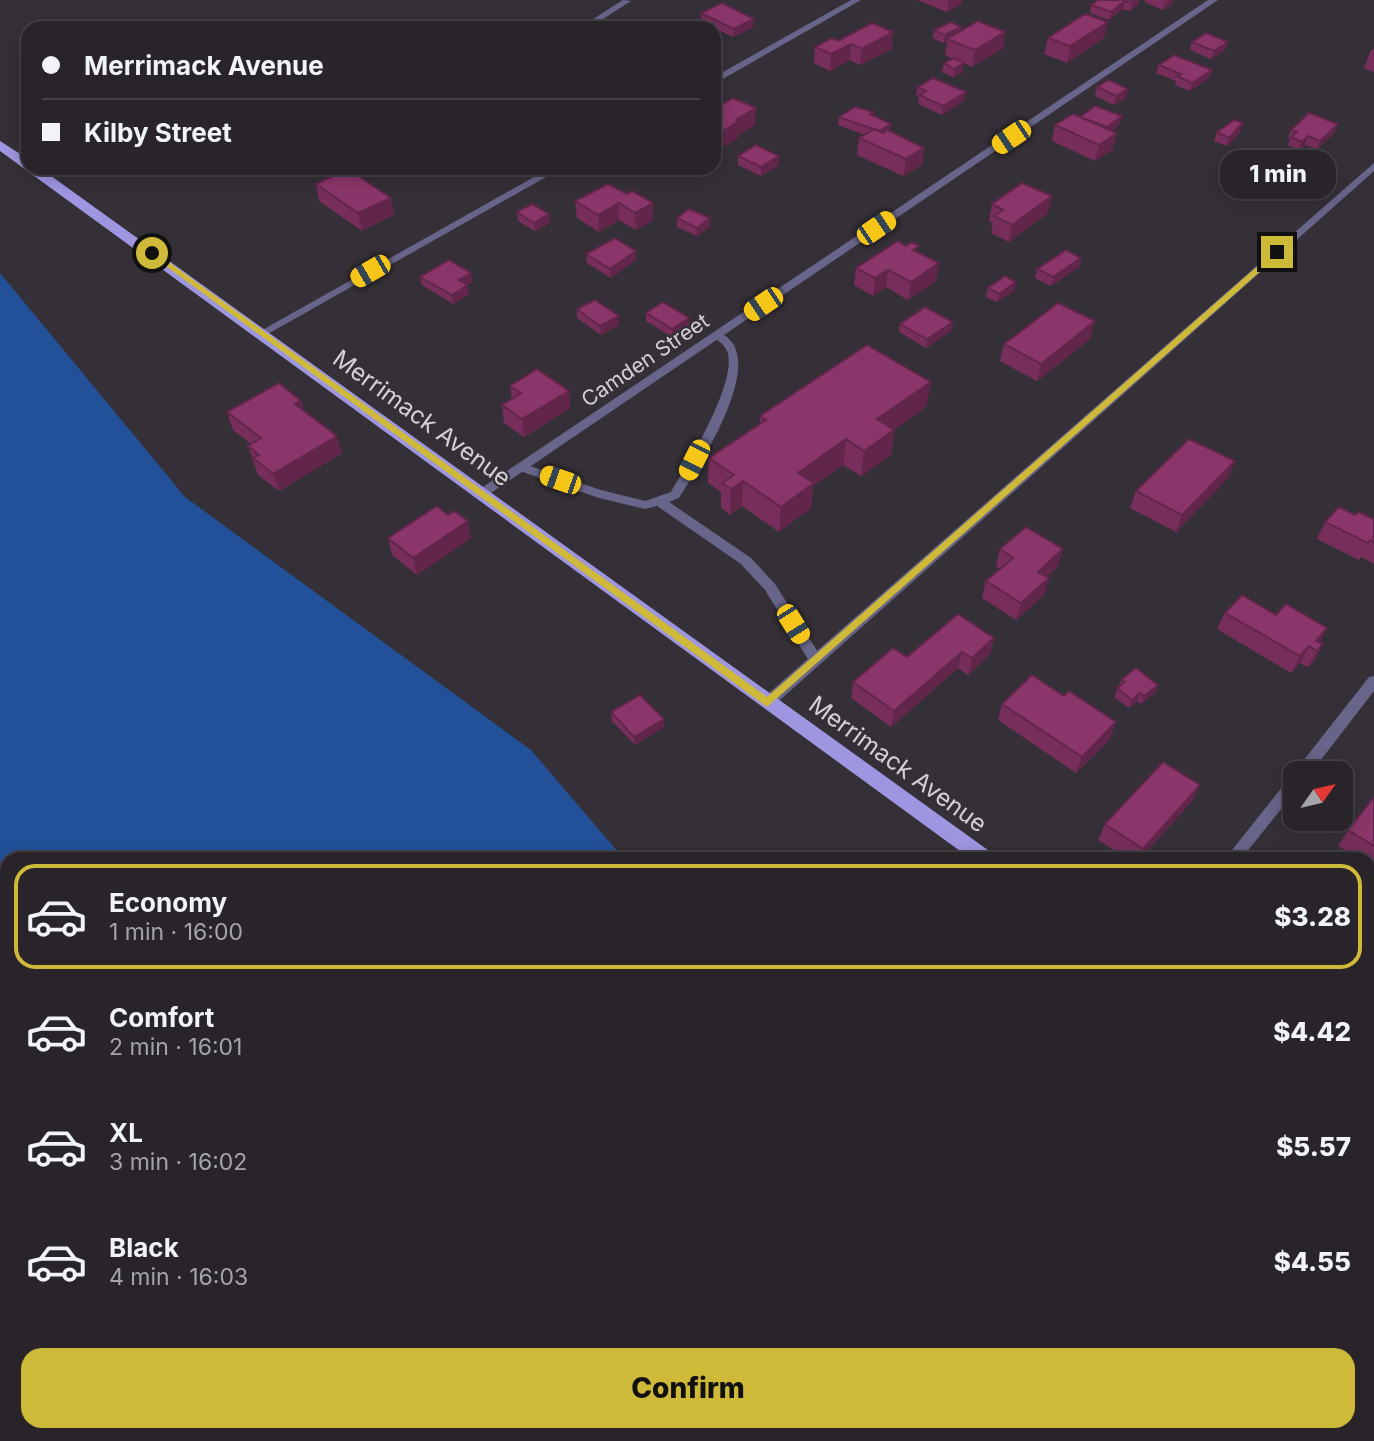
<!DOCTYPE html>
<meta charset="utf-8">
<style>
:root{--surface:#282429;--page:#302c31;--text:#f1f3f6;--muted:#a5a4a8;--line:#444146;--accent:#ceb938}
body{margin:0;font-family:Inter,sans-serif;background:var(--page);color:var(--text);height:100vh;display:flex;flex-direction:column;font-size:26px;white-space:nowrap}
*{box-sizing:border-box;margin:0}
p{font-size:23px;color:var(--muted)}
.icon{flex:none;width:38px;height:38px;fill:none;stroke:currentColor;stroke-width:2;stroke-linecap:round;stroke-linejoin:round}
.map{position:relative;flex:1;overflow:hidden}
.panel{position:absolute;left:0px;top:852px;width:1376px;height:590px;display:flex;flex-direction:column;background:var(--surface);border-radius:21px 21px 0 0;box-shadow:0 4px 18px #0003,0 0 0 2px var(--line)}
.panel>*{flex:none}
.banner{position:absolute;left:21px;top:21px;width:700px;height:154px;border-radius:21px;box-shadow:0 4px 18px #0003,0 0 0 2px var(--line);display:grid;align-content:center;height:154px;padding:0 21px;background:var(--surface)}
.needle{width:46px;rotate:56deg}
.buttons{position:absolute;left:1283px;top:761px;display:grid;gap:14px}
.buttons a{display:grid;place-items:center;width:70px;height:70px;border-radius:14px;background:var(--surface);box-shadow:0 4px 18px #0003,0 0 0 2px var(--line);font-size:35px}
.end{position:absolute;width:32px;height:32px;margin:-16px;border:9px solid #ceb938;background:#111;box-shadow:0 0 0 4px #111}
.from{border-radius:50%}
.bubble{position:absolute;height:49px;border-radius:21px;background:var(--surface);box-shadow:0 4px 18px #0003,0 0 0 2px var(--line);font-size:23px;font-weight:800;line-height:49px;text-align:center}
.car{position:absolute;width:21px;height:42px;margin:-21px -10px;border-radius:9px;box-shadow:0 0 5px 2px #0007;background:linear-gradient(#f5c518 24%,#345 0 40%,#f5c518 0 76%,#345 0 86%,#f5c518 0)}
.banner b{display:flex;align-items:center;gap:24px;height:66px;font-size:26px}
.banner b+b{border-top:2px solid var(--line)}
.banner i{width:18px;height:18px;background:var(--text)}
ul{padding:12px 0 0;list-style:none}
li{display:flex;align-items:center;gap:21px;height:105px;margin:0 14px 10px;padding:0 7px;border:4px solid transparent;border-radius:21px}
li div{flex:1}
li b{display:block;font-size:26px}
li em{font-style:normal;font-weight:800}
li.current{border-color:var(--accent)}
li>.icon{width:63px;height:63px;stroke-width:1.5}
.primary-button{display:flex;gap:14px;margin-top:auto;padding:14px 21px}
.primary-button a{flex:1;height:80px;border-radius:21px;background:var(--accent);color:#111;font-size:28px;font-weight:800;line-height:80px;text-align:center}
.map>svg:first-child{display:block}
</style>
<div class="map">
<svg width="1374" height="1441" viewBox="0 0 1374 1441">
<rect width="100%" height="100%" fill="#353037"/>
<!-- water -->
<path fill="#235199" d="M0 273 185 497 531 750 624 859H7V1435H1197L1204 1441H0Z"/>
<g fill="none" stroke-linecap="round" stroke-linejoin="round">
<!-- lane -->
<g fill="#68658a" fill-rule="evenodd">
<path d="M623 0 631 1 589 28H579Z"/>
<path d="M717 332C775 351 698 468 679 498L669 502 751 558 775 584 823 660 816 665 811 664 765 590 741 564 657 506 645 509 599 498 517 470 515 467 521 463 601 490 645 501 671 492C687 465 739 380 727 351 724 344 717 340 711 335Z"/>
</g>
<!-- street -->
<g fill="#68658a" fill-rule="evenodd">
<path d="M851 0H861L714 84V77Z"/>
<path d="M1208 0H1218L485 497H477L475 494 477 491Z"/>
<path d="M1374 163V171L772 707H762L760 703 762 699Z"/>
<path d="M550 168H562L266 335 262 336 257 333Z"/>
<path d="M1374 676V691L1310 774H1295V792L1241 859H1225L1290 777 1294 775 1296 770 1369 677Z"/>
</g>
<!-- primary -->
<g fill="#9e96e1" fill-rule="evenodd">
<path d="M0 141 28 159V168H40L992 853 994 859H971L0 151Z"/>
<path d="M1368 1127 1374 1129V1151L1368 1149Z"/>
</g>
</g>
<!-- wall -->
<g fill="#772e5b">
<path d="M917 0H962V4L947 12Z"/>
<path d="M1098 0H1139L1138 4 1130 11 1123 9 1109 20 1090 13 1091 5Z"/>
<path d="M1145 0H1173L1171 6 1163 10 1145 2Z"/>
<path d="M701 13 753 27 733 37 701 22Z"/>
<path d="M934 30 960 31 1005 32 1003 48 972 67 963 63V72L953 77 942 72 944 63 953 59 945 55 947 42 943 43 933 38Z"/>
<path d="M1048 38H1104L1067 63 1044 54Z"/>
<path d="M838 41 892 49 860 65 850 60 830 71 814 63 815 47Z"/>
<path d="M1192 42H1228L1225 50 1211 59 1190 50Z"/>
<path d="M1374 48V72L1364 68 1370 52Z"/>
<path d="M1159 65 1209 78 1190 91 1175 85 1176 81 1156 73Z"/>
<path d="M918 87 966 92 964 101 942 115 918 104 919 97 916 96Z"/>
<path d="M1097 87 1126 98 1114 105 1095 96Z"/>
<path d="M714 109 755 125 738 135V138L715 152Z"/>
<path d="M873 116 891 124 890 131 924 148 922 165 903 176 857 155 859 138 865 135 838 125 839 117Z"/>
<path d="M1080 117 1119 125 1112 131 1117 133 1112 150 1095 161 1052 141 1055 125Z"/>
<path d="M1291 130 1335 132 1317 149 1305 145 1299 150 1288 146 1290 139 1288 138Z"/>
<path d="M1217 132H1240L1227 146 1214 141Z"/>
<path d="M738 156 779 165 761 176 738 165Z"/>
<path d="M316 184 391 198 394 215 362 231 319 201Z"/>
<path d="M627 194 653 203V220L636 230 619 220 599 232 577 218 575 201Z"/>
<path d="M992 204 1048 213 1009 242 991 233 993 223 989 221Z"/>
<path d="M517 212 550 223 535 231 518 221Z"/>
<path d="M677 218 710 227 697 236 677 227Z"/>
<path d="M636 251V260L611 278 587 263 586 254Z"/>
<path d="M918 253 936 281 908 300 886 287 873 296 854 285 856 268Z"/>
<path d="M1081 258 1079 267 1051 286 1035 278 1037 269Z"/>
<path d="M420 277 472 282 467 285 469 294 453 304 422 285Z"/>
<path d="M988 288 1014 291 997 302 986 297Z"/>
<path d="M577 309 619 316V325L601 335 577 318Z"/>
<path d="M646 313 689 326 672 337 646 321Z"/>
<path d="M900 324 951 331 926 348 899 332Z"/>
<path d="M1090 339 1037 381 1000 361 1004 344Z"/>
<path d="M931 382 926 407 894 430 891 455 861 476 843 465 813 486 811 508 779 532 742 506 730 515 721 508V492L708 483 709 458 760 424V416Z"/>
<path d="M510 386 569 391 570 408 524 437 504 423 502 405 512 399Z"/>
<path d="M301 401 304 411 342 453 279 491 258 475 248 446 251 444 233 430 227 412Z"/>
<path d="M1228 478 1176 532 1130 508 1136 491Z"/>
<path d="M448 515 471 538 417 575 392 555 388 538Z"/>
<path d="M1355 515 1374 519V564L1361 557 1359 560 1317 539 1325 522Z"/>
<path d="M1000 549 1058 566 1047 577 1049 578 1044 595 1016 620 982 598 986 581 1000 569 996 566Z"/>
<path d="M1225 613 1320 643 1323 644 1314 661 1308 667 1300 663 1291 673 1217 629Z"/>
<path d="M994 638 990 654 968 675 958 668 891 727 851 698 853 682 907 657Z"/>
<path d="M1122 679 1158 685 1155 693 1141 704 1137 701 1129 708 1114 697Z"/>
<path d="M1064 696 1110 739 1076 773 998 720 1002 704Z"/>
<path d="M611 712 664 727 635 745 612 721Z"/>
<path d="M1200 785 1192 801 1140 859H1128L1098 840 1105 824Z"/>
<path d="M1374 797V868L1368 865V859H1360L1338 846 1348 830Z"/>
<path d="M1374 895V985L1368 981V902Z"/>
<path d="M1374 1277V1334L1368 1330V1286Z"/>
</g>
<!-- shaded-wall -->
<g fill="#61264a">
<path d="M949 0H962V4L947 12Z"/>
<path d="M1135 0H1139L1138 4 1130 11 1132 3Z"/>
<path d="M1169 0H1173L1171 6 1163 10 1165 2Z"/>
<path d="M1125 1 1123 9 1109 20 1111 12Z"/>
<path d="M754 19 753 27 733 37V29Z"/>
<path d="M1108 22 1104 38 1067 63 1070 46Z"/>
<path d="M961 27 960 36 947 39V42L943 43 945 35Z"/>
<path d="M893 32 892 49 860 65 862 49Z"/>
<path d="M1005 32 1003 48 972 67 975 50Z"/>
<path d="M1228 42 1225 50 1211 59 1214 51Z"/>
<path d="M851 44 850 60 830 71 831 54Z"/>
<path d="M964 63 963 72 953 77 954 69Z"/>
<path d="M1212 70 1209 78 1190 91 1192 83Z"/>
<path d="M1128 89 1126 98 1114 105 1116 96Z"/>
<path d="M966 92 964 101 942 115 943 106Z"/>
<path d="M756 108 755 125 738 135V138L715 152V136L736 120Z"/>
<path d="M1122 116 1119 125 1105 136 1107 127Z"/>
<path d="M1243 123 1240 132 1227 146 1229 138Z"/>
<path d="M891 124 890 133 878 140 879 131Z"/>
<path d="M1338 124 1335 132 1317 149 1320 141Z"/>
<path d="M1117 133 1112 150 1095 161 1099 145Z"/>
<path d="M1308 136 1305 145 1299 150 1302 142Z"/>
<path d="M924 148 922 165 903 176 906 159Z"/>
<path d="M779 156V165L761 176V167Z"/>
<path d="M1052 196 1048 213 1009 242 1012 225Z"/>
<path d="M391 198 394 215 362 231 358 213Z"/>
<path d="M619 203V220L599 232 598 215Z"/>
<path d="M653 203V220L636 230 635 213Z"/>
<path d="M549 214 550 223 535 231 534 223Z"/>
<path d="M710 218V227L697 236V228Z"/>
<path d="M636 251V260L611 278 610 269Z"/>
<path d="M1081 258 1079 267 1051 286 1053 277Z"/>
<path d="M939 263 936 281 908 300 911 282Z"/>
<path d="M888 270 886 287 873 296 875 278Z"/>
<path d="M471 273 472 282 460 289 459 280Z"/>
<path d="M1016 282 1014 291 997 302 999 294Z"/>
<path d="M468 285 469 294 453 304 452 295Z"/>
<path d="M619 316V325L601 335 600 326Z"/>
<path d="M689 318V326L672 337V329Z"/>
<path d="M1095 321 1090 339 1037 381 1041 364Z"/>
<path d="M953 322 951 331 926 348 927 339Z"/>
<path d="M931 382 926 407 894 430 891 455 861 476 864 451 877 419Z"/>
<path d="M569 391 570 408 524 437 522 419Z"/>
<path d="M301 401 306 418 295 404Z"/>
<path d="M337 436 342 453 279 491 273 474Z"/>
<path d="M846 439 843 465 813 486 811 508 779 532 781 507 798 473Z"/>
<path d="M1235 461 1228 478 1176 532 1182 515Z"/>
<path d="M743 481 742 506 730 515 731 489Z"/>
<path d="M468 521 471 538 417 575 413 558Z"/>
<path d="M1063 549 1058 566 1034 589 1038 572Z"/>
<path d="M1049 578 1044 595 1016 620 1021 603Z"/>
<path d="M1327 628 1319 645 1316 641Z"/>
<path d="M994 638 990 654 968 675 972 658Z"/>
<path d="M1323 644 1314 661 1308 667 1317 651Z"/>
<path d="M1309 646 1300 663 1291 673 1300 656Z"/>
<path d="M962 652 958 668 891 727 894 711Z"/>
<path d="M1158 685 1155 693 1141 704 1144 696Z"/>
<path d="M1140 693 1137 701 1129 708 1132 700Z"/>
<path d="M664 719V727L635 745 634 737Z"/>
<path d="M1116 722 1110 739 1076 773 1082 757Z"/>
<path d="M1200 785 1192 801 1140 859H1138L1143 849Z"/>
</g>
<!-- building -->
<g fill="#8a366a" stroke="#61264a" stroke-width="2">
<path d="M1098 0H1135L1132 3 1125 1 1111 12 1091 5Z"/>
<path d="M722 3 754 19 733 29 701 13Z"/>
<path d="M1085 14 1108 22 1070 46 1048 38Z"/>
<path d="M610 20 627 28H594Z"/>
<path d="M978 21 1005 32 975 50 947 39Z"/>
<path d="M951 22 961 27 945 35 934 30Z"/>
<path d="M872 23 893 32 862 49 851 44 831 54 815 47 832 38 838 41Z"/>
<path d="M1206 33 1228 42 1214 51 1192 42Z"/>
<path d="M1174 55 1212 70 1192 83 1177 76 1181 74 1159 65Z"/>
<path d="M954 58 964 63 954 69 944 63Z"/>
<path d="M933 78 966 92 943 106 919 95 926 91 918 87Z"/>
<path d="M1109 80 1128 89 1116 96 1097 87Z"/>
<path d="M733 98 756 108 736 120 739 121 715 136 714 135V114L719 111 714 109Z"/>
<path d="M1095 106 1122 116 1107 127 1080 117Z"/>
<path d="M855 107 874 112 870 114 891 124 879 131 839 117Z"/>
<path d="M1309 113 1338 124 1320 141 1308 136 1302 142 1291 137 1297 132 1291 130Z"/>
<path d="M1073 114 1117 133 1099 145 1055 125Z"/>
<path d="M1234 120 1243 123 1229 138 1217 132Z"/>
<path d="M875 129 883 133 888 130 924 148 906 159 859 138Z"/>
<path d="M756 145 779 156 761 167 738 156Z"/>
<path d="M348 169 391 198 358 213 316 184Z"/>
<path d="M1022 183 1052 196 1012 225 994 216 1003 210 992 204Z"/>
<path d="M608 184 627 194 632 191 653 203 635 213 619 203 598 215 575 201Z"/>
<path d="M532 204 549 214 534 223 517 212Z"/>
<path d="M689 209 710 218 697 228 677 218Z"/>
<path d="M615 238 636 251 610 269 586 254Z"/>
<path d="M898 241 906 246 912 242 919 246 913 250 939 263 911 282 888 270 875 278 856 268Z"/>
<path d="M1066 250 1081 258 1053 277 1037 269Z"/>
<path d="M449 260 471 273 459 280 468 285 452 295 420 277Z"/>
<path d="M1005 276 1016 282 999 294 988 288Z"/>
<path d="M595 300 619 316 600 326 577 309Z"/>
<path d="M663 302 689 318 672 329 646 313Z"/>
<path d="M1058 303 1095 321 1041 364 1004 344Z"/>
<path d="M925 307 953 322 927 339 900 324Z"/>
<path d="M867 345 931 382 877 419 894 430 864 451 846 439 798 473 814 483 781 507 743 481 731 489 722 483 734 475 709 458 766 420 760 416Z"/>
<path d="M537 369 569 391 522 419 502 405 521 393 510 386Z"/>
<path d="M279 383 301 401 295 404 337 436 273 474 253 458 259 455 248 446 261 438 227 412Z"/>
<path d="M1189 439 1235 461 1182 515 1136 491Z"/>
<path d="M437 506 448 515 454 511 468 521 413 558 388 538Z"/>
<path d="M1339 507 1355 515 1359 512 1374 519V542L1370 540 1368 543 1325 522Z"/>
<path d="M1026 527 1063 549 1038 572 1049 578 1021 603 986 581 1013 558 1000 549Z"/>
<path d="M1242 595 1276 615 1286 604 1327 628 1316 641 1323 644 1317 651 1309 646 1300 656 1225 613Z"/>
<path d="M958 614 994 638 972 658 962 652 894 711 853 682 893 648 907 657Z"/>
<path d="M1136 668 1158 685 1144 696 1140 693 1132 700 1117 688 1125 682 1122 679Z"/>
<path d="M1032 675 1064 696 1069 691 1116 722 1082 757 1002 704Z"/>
<path d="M640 695 664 719 634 737 611 712Z"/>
<path d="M1163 762 1200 785 1143 849 1105 824Z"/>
<path d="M1374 797V846L1348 830Z"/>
<path d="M1374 895V952L1372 951 1368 957V902Z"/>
<path d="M1374 1289V1314L1368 1310V1298Z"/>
</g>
<!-- route -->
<path fill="#ceb938" d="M1277 249 1280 254 767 707 148 253 155 252 767 697Z"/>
<g text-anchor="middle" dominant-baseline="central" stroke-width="5" stroke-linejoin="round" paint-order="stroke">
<!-- far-street labels -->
<g font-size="21" fill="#d4d1d6" stroke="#353037">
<text transform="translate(645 360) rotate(-34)">Camden Street</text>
</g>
<!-- street labels -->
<g font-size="24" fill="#d4d1d6" stroke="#353037">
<text transform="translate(422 418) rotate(36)">Merrimack Avenue</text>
<text transform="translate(898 764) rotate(36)">Merrimack Avenue</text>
</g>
</g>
</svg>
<div class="buttons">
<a><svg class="needle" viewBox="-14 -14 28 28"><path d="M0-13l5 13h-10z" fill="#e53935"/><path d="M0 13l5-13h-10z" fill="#a5a4a8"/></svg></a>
</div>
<i class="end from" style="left:152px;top:253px"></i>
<i class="end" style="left:1277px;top:252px"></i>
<div class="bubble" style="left:1220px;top:150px;width:116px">1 min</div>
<i class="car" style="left:1011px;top:137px;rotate:236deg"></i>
<i class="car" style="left:876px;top:228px;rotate:56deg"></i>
<i class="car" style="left:370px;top:271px;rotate:240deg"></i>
<i class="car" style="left:763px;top:304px;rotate:236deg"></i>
<i class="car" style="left:694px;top:460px;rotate:207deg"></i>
<i class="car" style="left:560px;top:480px;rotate:289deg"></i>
<i class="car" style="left:793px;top:624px;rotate:148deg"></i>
<div class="banner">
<b><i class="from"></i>Merrimack Avenue</b>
<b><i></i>Kilby Street</b>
</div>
<section class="panel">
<ul>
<li class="current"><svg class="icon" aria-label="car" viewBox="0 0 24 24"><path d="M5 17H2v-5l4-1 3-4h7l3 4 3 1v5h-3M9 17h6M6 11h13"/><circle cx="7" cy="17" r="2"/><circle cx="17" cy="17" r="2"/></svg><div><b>Economy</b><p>1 min · 16:00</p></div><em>$3.28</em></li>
<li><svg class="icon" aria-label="car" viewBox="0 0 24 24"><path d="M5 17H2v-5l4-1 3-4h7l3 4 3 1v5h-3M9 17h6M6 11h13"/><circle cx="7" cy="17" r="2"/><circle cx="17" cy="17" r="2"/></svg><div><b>Comfort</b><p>2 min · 16:01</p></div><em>$4.42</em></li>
<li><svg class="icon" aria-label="car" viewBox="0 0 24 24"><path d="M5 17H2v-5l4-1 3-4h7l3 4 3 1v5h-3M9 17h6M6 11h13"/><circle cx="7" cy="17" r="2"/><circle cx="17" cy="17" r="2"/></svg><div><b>XL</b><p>3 min · 16:02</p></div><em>$5.57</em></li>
<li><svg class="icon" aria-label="car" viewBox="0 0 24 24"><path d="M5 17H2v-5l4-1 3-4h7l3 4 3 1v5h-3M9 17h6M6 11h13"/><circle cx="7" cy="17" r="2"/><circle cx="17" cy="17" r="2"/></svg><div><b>Black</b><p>4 min · 16:03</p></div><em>$4.55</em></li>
</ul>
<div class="primary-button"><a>Confirm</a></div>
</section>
</div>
